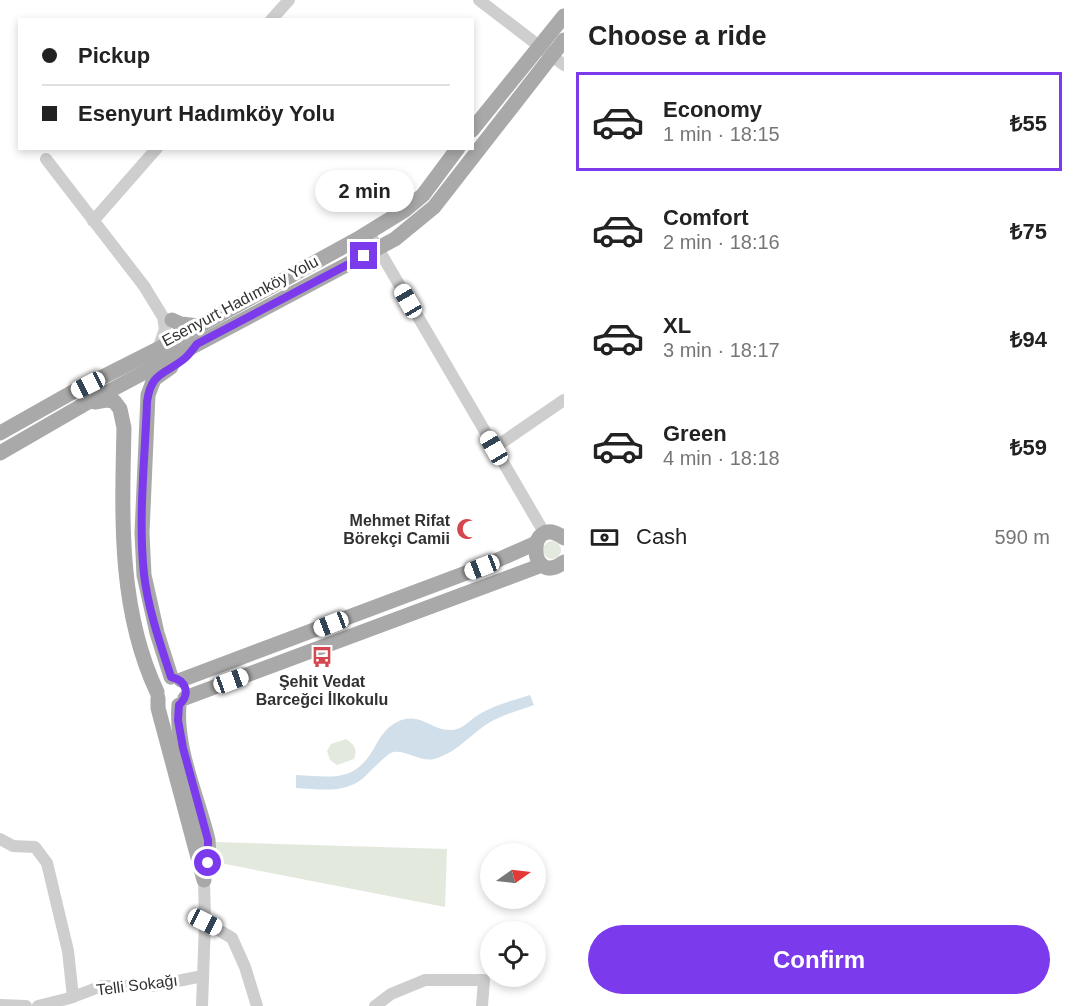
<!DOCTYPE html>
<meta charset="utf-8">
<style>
:root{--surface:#fff;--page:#f2f2f2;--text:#222;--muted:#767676;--line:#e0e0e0;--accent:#7c3aed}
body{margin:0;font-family:Arial,sans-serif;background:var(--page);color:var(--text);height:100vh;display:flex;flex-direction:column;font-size:22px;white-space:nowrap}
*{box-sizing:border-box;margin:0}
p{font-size:20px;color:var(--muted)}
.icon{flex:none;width:33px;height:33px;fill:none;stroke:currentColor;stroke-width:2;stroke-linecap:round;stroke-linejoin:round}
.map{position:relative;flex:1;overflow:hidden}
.sheet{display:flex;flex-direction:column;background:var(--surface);width:510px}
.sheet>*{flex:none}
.guide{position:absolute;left:18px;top:18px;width:456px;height:132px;border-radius:0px;box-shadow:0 3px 9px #0003;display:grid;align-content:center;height:132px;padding:0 24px;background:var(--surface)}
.needle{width:39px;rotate:76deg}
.controls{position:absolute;left:480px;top:843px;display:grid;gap:12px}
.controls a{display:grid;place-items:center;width:66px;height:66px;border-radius:50%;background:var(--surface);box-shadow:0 3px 9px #0003;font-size:30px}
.end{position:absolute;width:27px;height:27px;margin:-14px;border:8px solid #7c3aed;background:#fff;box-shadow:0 0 0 3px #fff}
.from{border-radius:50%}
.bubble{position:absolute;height:42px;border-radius:21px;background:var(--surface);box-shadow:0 3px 9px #0003;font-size:20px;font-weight:700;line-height:42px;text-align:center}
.car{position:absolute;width:18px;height:36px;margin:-18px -9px;border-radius:8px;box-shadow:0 0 4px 2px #0007;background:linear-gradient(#fff 24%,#345 0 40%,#fff 0 76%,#345 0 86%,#fff 0)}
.guide b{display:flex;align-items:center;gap:21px;height:57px;font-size:22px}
.guide b+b{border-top:2px solid var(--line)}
.guide i{width:15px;height:15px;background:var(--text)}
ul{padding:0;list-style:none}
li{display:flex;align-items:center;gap:18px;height:99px;margin:0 12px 9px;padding:0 12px;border:3px solid transparent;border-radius:0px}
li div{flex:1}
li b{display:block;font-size:22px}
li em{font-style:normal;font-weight:700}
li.current{border-color:var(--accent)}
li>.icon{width:54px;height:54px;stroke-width:1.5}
h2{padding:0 24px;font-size:27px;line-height:72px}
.pay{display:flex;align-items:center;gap:15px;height:66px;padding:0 24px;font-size:22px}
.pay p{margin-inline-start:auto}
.cta{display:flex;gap:12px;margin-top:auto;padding:12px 24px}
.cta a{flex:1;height:69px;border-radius:36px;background:var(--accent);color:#fff;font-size:24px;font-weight:700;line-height:69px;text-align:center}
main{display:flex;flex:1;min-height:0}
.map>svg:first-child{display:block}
</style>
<main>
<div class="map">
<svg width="564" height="1006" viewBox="0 0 564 1006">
<rect width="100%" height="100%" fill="#fff"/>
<!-- green -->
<g fill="#e4e9de">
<circle cx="552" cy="550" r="9"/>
<path d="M346 739C354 745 358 748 354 759L337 765 330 760 327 751 331 744Z"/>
<path d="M215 842 447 849 445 907 215 862Z"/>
</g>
<!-- water -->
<path fill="#d0dfea" d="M530 695 534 705C518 711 501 715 487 724 469 736 456 753 434 759 419 763 402 746 389 754 380 761 371 771 362 779 343 794 319 789 296 788V775C336 777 356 783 377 743 383 733 388 726 399 721 422 712 431 731 451 730 461 730 467 723 475 717 491 706 511 701 530 695Z"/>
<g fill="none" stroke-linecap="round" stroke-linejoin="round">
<!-- minor -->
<g stroke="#cecece" stroke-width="12">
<path d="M479 0 564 65"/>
<path d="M271 20 289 0"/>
<path d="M46 159 144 286 163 317 165 329 158 349"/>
<path d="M93 221 157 148"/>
<path d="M369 233 545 534"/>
<path d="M494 448 564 400"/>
<path d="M0 839 13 846 35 847 47 863 68 951 73 997"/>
<path d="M205 922 232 938 245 967 257 1006"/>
<path d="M0 1005 26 1006"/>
<path d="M38 1006 70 998 102 986H152L203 976"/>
<path d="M202 1006 205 922 204 880"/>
<path d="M375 1006 391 994 425 980H484L482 1006"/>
</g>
<!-- major -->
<g stroke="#a9a9a9" stroke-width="15">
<path d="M472 130 564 16"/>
<path d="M172 320 181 324 199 326"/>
<path d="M95 402 106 400 114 401 120 409 124 428C122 517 118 609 157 692"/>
<path d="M0 433 71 393 158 349 361 237 405 210 423 195 458 148"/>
<path d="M0 453 83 405 395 239 434 207 564 40"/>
<path d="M564 538C526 510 527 590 564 562"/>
<path d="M171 677 157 633 144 575 142 533 148 395 154 379 171 367"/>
<path d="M181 680 482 567 536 543"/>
<path d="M158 698V708L204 880"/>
<path d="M185 698 542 565"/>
<path d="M179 705C175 748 198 798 208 840L209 856 205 874"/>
</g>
</g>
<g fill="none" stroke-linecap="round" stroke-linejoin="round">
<!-- route -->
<path stroke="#7c3aed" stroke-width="8" d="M208 863V840L183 748 178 720 179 705C191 694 186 680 171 677 160 643 148 609 144 574 138 518 145 459 147 402 151 372 164 375 184 359 189 355 193 349 197 344L364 256"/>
</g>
<!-- icons -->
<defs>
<symbol id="mosque-bare" viewBox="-9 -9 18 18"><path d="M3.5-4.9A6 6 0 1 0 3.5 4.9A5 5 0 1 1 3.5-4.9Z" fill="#d5474f" stroke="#fff" stroke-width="2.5" paint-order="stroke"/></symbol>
<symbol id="bus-bare" viewBox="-9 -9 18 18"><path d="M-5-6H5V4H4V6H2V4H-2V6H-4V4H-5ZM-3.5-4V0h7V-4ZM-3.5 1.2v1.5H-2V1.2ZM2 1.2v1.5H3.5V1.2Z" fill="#d5474f" stroke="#fff" stroke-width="2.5" paint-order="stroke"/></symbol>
</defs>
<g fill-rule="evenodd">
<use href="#mosque-bare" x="452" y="514" width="30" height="30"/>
<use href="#bus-bare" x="307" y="642" width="30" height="30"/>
</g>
<g text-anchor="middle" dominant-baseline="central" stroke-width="6" stroke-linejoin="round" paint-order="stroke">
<!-- street labels -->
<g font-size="16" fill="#313131" stroke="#fff">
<text transform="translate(240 301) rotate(-28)">Esenyurt Hadımköy Yolu</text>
<text transform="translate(137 985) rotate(-7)">Telli Sokağı</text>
</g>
<!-- poi labels -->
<g font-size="16" font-weight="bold" fill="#313131" stroke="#fff" text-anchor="end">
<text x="450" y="520">Mehmet Rifat<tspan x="450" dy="18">Börekçi Camii</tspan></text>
<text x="322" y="681" text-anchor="middle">Şehit Vedat<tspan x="322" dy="18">Barceğci İlkokulu</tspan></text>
</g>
</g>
</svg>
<div class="controls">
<a><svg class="needle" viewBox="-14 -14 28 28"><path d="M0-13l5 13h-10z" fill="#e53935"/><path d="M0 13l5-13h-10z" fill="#767676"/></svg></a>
<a><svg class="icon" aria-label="locate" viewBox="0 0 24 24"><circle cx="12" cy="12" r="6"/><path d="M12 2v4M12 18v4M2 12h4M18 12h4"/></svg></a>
</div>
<i class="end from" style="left:208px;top:863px"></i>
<i class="end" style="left:364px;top:256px"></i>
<div class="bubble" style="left:315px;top:170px;width:99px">2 min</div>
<i class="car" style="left:408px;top:301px;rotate:330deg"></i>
<i class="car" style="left:88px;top:385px;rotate:243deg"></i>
<i class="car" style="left:494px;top:448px;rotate:330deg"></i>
<i class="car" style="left:482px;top:567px;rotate:249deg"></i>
<i class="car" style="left:331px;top:624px;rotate:249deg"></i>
<i class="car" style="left:231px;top:681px;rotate:70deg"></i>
<i class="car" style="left:205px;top:922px;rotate:117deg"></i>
<div class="guide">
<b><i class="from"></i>Pickup</b>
<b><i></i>Esenyurt Hadımköy Yolu</b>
</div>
</div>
<section class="sheet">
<h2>Choose a ride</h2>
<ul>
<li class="current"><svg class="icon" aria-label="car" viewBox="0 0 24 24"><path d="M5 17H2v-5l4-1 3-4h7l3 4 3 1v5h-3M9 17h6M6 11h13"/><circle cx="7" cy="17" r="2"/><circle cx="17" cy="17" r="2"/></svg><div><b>Economy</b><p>1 min · 18:15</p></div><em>₺55</em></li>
<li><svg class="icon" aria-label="car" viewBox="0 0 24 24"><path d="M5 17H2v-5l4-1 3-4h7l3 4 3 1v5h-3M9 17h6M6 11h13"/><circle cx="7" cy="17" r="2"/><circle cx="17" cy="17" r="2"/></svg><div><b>Comfort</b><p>2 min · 18:16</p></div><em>₺75</em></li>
<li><svg class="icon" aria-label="car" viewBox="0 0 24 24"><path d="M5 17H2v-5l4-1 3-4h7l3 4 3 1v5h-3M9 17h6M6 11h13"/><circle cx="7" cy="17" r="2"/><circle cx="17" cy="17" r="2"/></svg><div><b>XL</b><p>3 min · 18:17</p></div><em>₺94</em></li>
<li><svg class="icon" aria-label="car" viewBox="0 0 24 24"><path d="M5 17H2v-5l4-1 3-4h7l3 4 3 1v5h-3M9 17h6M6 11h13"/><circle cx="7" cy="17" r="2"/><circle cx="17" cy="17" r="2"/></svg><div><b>Green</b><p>4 min · 18:18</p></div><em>₺59</em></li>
</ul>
<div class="pay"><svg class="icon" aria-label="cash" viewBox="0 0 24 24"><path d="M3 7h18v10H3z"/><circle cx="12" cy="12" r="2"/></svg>Cash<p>590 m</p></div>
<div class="cta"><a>Confirm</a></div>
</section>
</main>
